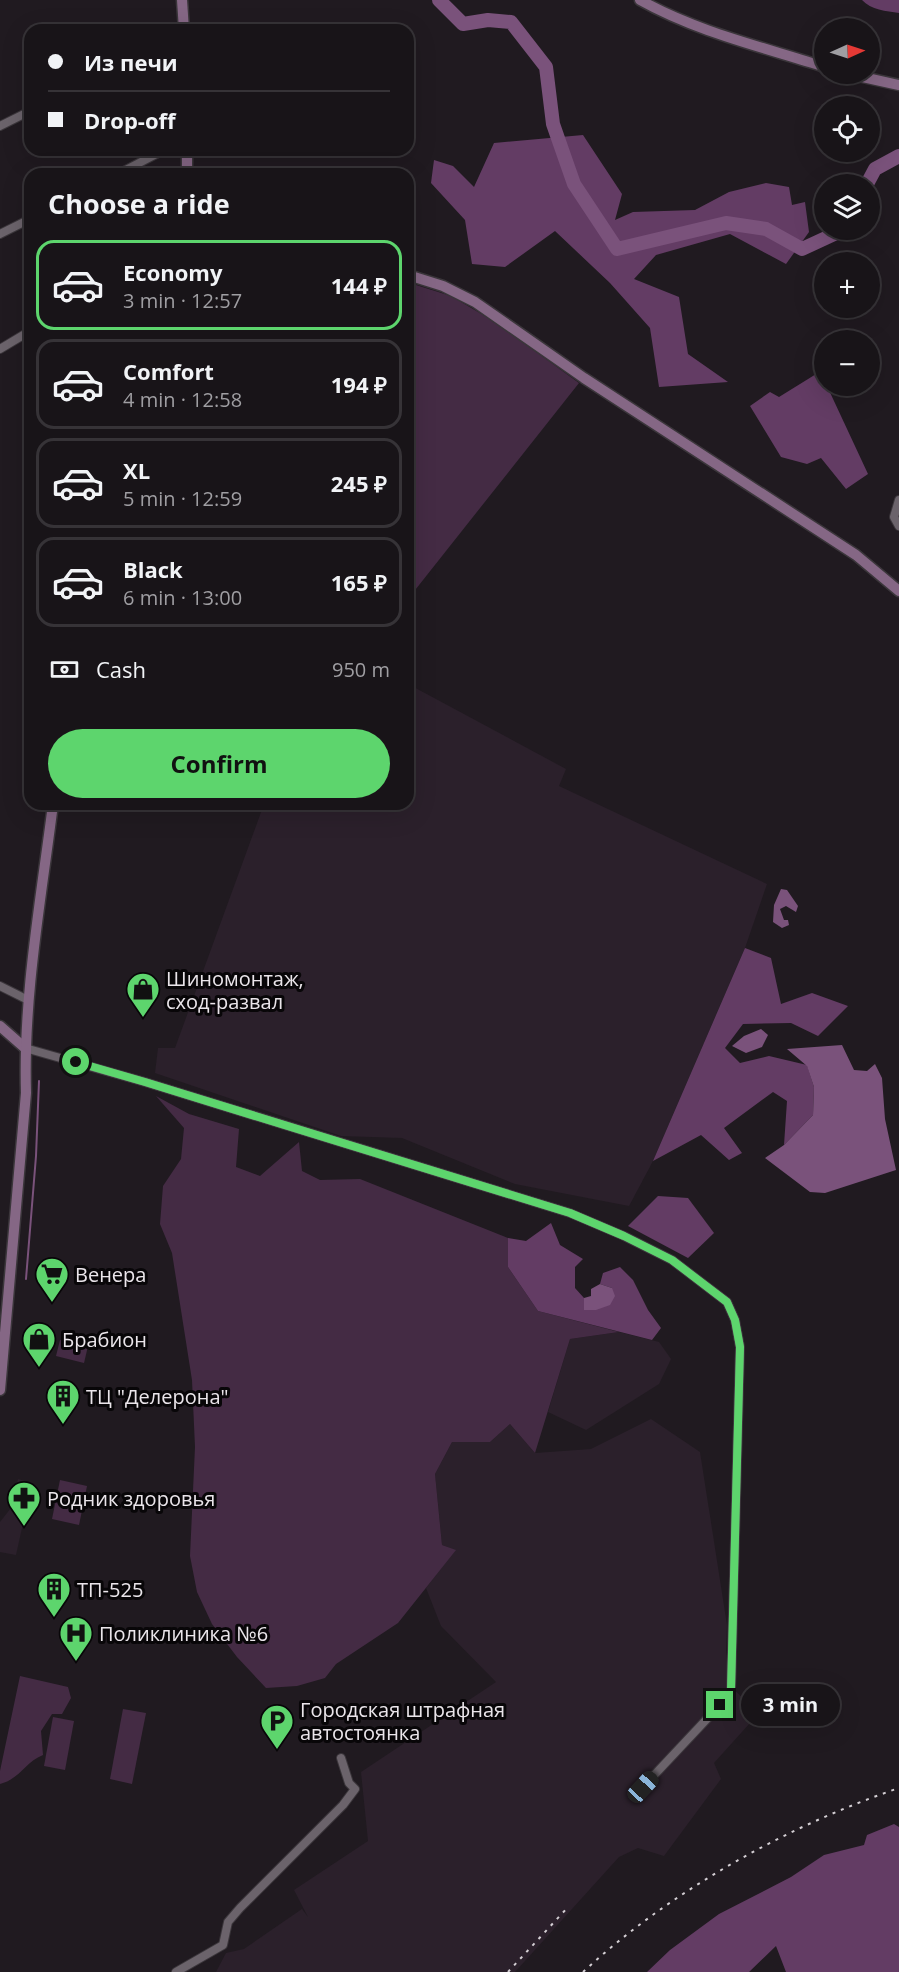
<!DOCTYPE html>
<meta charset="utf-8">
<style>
:root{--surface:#181418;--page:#252125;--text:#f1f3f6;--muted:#9f9ea2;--line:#363337;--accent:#5dd56d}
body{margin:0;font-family:"Open Sans",sans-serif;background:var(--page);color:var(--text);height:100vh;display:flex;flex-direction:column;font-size:22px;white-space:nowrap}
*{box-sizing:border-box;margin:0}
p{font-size:20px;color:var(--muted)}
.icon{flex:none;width:33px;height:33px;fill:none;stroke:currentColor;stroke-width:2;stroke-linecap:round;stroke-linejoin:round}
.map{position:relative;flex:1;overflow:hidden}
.details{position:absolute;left:24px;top:168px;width:390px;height:642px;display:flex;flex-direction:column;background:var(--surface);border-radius:18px;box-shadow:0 6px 24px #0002,0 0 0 2px var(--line)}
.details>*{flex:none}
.top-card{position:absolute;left:24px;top:24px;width:390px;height:132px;border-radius:18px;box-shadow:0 6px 24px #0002,0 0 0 2px var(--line);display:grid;align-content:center;height:132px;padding:0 24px;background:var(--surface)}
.needle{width:39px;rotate:87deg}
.controls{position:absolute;left:814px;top:18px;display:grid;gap:12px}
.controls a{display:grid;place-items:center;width:66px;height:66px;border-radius:50%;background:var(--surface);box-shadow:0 6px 24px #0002,0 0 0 2px var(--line);font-size:30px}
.end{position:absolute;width:27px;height:27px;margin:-14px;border:8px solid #5dd56d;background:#111;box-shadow:0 0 0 3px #111}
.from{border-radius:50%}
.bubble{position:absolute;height:42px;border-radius:21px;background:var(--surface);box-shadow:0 6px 24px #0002,0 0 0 2px var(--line);font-size:20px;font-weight:700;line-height:42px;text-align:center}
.car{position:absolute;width:18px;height:36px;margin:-18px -9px;border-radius:8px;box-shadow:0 0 4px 2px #0007;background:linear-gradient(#222 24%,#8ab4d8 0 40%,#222 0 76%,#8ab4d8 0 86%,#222 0)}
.top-card b{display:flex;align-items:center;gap:21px;height:57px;font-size:22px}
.top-card b+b{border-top:2px solid var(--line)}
.top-card i{width:15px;height:15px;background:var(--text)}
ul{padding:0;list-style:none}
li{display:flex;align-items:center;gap:18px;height:90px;margin:0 12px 9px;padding:0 12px;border:3px solid var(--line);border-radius:18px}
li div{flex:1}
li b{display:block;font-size:22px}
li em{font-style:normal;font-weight:700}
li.current{border-color:var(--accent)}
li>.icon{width:54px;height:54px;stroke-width:1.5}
h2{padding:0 24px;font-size:27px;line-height:72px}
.pay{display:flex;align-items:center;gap:15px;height:66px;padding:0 24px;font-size:22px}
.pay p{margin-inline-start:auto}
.button{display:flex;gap:12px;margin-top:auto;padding:12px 24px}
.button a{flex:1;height:69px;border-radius:36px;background:var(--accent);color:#111;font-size:24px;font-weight:700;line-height:69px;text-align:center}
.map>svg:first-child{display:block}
</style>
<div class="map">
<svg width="899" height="1972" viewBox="0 0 899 1972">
<rect width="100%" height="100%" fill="#201a20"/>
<!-- built -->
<g fill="#2b202b">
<path d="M408 684 566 769 559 786 767 884 745 948 653 1161 629 1206 515 1184 402 1138 341 1136 155 1073 158 1048H175L264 804H408Z"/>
<path d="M619 1332 659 1342 671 1359 659 1384 586 1430 548 1412 570 1339Z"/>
<path d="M651 1419 700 1452 727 1625 726 1650 729 1685 759 1713 714 1763 721 1779 664 1856 638 1848 619 1857 515 1972H216L226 1953 244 1949 302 1909 308 1917 294 1890 368 1841 361 1772 496 1682 441 1626 426 1588 455 1550 442 1545 435 1474 452 1442H490L510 1424 535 1453 591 1449Z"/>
<path d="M18 1479 32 1483 16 1555 0 1552V1522L11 1508Z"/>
</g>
<!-- green -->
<g fill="#442b44">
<path d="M416 285 451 296 495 322 579 383 408 599V295H411Z"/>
<path d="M156 1096 189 1114 239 1129 236 1167 260 1176 299 1142 302 1171 320 1180 360 1179 508 1238V1267L538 1311 619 1332 570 1339 535 1453 510 1424 490 1442H452L435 1474 442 1545 456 1550 398 1623 336 1664 325 1678 297 1686 266 1688 237 1657 212 1624 197 1592 190 1556 195 1447 192 1380 172 1253 160 1224 163 1186 181 1159 184 1128Z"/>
<path d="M60 1340 88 1346 84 1363 56 1356Z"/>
<path d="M60 1480 87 1486 79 1525 52 1519Z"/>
<path d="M20 1676 68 1687 71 1698 62 1714H52L41 1731 43 1755C25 1762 20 1779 0 1784V1771Z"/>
<path d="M123 1709 146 1713 132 1784 110 1779Z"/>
<path d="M53 1717 74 1721 65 1770 44 1766Z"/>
</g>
<!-- forest -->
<g fill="#633c64">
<path d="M862 0H899V13C886 11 871 10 862 0Z"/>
<path d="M583 135 622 194 615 220 633 212 695 210 729 192 766 183 789 187 792 205 805 202 809 232 786 264 730 234 656 255 634 279 679 297 688 354 728 382 659 387 650 328 610 283 555 231 505 267 472 264 465 220 431 183 434 160 453 166 474 187 494 143Z"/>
<path d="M821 371 825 386H827L868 474 846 489 821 458 807 464 781 457 750 406 770 392 779 397Z"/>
<path d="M745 948 771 958 781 1004 812 993 848 1006 818 1036 791 1023 743 1024 725 1048 740 1063 769 1056 807 1065 814 1087 813 1115 784 1145 787 1101 773 1092 724 1128 742 1153 729 1160 701 1135 653 1161Z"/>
<path d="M658 1196 688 1198 714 1233 688 1258 628 1226Z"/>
<path d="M551 1223 560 1245 583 1259 575 1267V1288L584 1298V1310L612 1288 600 1284 603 1273 620 1267 633 1280 648 1310 661 1328 652 1340 538 1311 508 1267V1238L526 1241Z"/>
<path d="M894 1824 899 1827V1972H786L776 1946 749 1972H647L670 1950 719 1914 791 1877 824 1855 864 1845 867 1835Z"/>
</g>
<!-- water -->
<g fill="#7a527b">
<path d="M781 889 787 890 798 906 796 912 786 906 780 909 784 920H788L789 925 782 928 773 922 774 905Z"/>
<path d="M761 1029 768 1035 762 1047 746 1053 732 1046 744 1036Z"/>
<path d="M842 1045 854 1070 867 1071 875 1064 882 1078 885 1119 896 1170 825 1193 810 1192 765 1158 784 1145 813 1115 814 1087 807 1066 787 1049Z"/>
<path d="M600 1284 612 1288 615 1296 610 1305 596 1310H584V1298L591 1296V1289Z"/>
</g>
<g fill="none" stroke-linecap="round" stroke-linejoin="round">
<!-- stream -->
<path stroke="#7a527b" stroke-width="2" d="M26 1279 36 1156 39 1081"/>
<!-- river -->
<g stroke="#7a527b" stroke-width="14">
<path d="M439 0 463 24 488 20 511 22 546 67 553 124 574 184 617 249 726 223 766 229 802 249 843 230"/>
<path d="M867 184 875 169 899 156"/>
</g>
<defs>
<g id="street">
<path d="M0 126 30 111"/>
<path d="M118 174 164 150"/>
<path d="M0 234 30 219"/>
<path d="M0 349 30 331"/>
<path d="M899 500 894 517 899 526"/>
<path d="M0 986 28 1000"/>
<path d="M25 1048 145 1082 570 1213 624 1236 672 1260 727 1302 735 1320 740 1347 731 1690 720 1705 643 1787"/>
<path d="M176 1972 223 1945 228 1922 240 1908 343 1805 355 1789 349 1783 341 1758"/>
</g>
<g id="secondary">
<path d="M182 0 184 30"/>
<path d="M640 0C697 32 763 47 825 67"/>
<path d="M849 74 899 85"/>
<path d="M187 150V174"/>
<path d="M408 275 443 286 475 302 584 378 856 555 899 591"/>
<path d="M0 1026 25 1048"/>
<path d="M0 1390 26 1093C23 996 41 900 53 804"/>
</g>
</defs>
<!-- street casing -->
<use href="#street" stroke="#3b363b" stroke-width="10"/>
<!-- secondary casing -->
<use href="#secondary" stroke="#3b363b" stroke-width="13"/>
<!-- street -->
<use href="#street" stroke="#6b636b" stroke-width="8"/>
<!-- secondary -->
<use href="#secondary" stroke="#856785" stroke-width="10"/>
<!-- rail -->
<g stroke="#d4cfd4" stroke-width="2" stroke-dasharray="3 6" stroke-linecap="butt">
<path d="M508 1972 569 1906"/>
<path d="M583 1972C672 1890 785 1827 899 1788"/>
</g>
</g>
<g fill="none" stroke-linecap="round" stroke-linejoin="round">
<!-- route -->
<path stroke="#5dd56d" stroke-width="8" d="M76 1062 145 1082 570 1213 624 1236 672 1260 727 1302 735 1320 740 1347 731 1690 720 1705"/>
</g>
<!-- icons -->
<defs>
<symbol id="shop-pin" viewBox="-11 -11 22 30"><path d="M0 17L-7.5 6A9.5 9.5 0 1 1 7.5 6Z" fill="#5dd56d" stroke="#080608"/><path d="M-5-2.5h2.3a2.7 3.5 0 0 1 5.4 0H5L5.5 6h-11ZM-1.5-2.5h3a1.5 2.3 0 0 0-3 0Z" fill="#111"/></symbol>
<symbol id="supermarket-pin" viewBox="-11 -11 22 30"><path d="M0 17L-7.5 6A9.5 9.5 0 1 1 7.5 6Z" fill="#5dd56d" stroke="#080608"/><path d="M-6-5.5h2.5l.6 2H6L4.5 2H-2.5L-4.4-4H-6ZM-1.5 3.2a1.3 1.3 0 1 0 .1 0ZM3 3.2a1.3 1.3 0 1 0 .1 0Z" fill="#111"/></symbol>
<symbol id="building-pin" viewBox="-11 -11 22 30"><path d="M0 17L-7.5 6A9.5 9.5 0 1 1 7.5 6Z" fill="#5dd56d" stroke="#080608"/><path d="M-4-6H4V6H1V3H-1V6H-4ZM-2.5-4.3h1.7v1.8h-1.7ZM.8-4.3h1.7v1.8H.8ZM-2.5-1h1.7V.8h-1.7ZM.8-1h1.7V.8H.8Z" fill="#111"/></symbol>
<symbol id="pharmacy-pin" viewBox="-11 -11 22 30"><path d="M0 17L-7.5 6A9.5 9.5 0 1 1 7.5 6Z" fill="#5dd56d" stroke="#080608"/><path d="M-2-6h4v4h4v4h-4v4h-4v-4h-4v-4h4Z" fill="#111"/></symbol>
<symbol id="hospital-pin" viewBox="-11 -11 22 30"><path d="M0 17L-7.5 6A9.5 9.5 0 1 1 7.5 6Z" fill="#5dd56d" stroke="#080608"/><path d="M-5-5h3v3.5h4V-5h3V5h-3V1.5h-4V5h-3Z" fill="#111"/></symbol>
<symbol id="parking-pin" viewBox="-11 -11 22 30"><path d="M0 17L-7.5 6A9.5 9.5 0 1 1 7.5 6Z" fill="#5dd56d" stroke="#080608"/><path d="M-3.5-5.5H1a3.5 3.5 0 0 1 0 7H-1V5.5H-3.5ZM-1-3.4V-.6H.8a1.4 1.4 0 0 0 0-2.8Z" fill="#111"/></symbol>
</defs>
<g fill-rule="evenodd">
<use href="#shop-pin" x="124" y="970" width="38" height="52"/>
<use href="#supermarket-pin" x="33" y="1255" width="38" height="52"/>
<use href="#shop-pin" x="20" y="1320" width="38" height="52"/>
<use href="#building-pin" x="44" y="1377" width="38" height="52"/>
<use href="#pharmacy-pin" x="5" y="1479" width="38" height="52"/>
<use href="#building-pin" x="35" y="1570" width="38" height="52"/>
<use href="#hospital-pin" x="57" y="1614" width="38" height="52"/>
<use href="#parking-pin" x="258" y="1702" width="38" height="52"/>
</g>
<g text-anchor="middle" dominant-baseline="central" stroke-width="6" stroke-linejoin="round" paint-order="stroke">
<!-- poi labels -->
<g font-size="20" fill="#eae5ea" stroke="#080608" text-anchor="start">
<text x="166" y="978">Шиномонтаж,<tspan x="166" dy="23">сход-развал</tspan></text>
<text x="75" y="1274">Венера</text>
<text x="62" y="1339">Брабион</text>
<text x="86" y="1396">ТЦ "Делерона"</text>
<text x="47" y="1498">Родник здоровья</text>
<text x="77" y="1589">ТП-525</text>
<text x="99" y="1633">Поликлиника №6</text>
<text x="300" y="1709">Городская штрафная<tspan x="300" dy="23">автостоянка</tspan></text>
</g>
</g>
</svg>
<div class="controls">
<a><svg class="needle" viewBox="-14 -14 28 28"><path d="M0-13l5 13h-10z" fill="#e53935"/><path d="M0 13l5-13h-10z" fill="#9f9ea2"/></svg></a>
<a><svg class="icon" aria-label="locate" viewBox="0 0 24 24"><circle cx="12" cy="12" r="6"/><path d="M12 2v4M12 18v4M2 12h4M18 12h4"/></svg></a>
<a><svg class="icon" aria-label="layers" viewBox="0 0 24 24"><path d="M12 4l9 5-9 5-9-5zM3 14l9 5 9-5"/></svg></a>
<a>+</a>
<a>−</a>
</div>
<i class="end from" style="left:76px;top:1062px"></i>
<i class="end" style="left:720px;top:1705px"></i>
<div class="bubble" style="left:741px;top:1684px;width:99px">3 min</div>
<i class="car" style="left:643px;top:1787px;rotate:43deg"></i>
<div class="top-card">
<b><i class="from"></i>Из печи</b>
<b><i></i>Drop-off</b>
</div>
<section class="details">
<h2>Choose a ride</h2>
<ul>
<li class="current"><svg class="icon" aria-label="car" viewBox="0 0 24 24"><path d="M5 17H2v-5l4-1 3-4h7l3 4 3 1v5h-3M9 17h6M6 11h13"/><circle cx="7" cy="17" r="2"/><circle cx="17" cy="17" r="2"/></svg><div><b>Economy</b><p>3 min · 12:57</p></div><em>144 ₽</em></li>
<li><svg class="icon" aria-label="car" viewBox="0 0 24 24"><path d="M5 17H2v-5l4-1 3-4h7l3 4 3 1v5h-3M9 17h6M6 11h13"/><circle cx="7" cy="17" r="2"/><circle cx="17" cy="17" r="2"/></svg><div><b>Comfort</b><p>4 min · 12:58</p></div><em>194 ₽</em></li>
<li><svg class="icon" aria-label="car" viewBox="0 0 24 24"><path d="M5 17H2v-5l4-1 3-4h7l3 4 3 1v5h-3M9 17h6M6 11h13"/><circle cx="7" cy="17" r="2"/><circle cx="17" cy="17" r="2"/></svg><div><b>XL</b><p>5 min · 12:59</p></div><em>245 ₽</em></li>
<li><svg class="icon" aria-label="car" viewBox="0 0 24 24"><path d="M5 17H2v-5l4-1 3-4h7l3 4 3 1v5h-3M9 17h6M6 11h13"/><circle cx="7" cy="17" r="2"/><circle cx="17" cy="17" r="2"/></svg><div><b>Black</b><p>6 min · 13:00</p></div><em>165 ₽</em></li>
</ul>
<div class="pay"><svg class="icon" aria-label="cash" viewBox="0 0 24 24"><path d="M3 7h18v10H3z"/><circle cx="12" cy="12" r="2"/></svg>Cash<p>950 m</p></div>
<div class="button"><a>Confirm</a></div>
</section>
</div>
